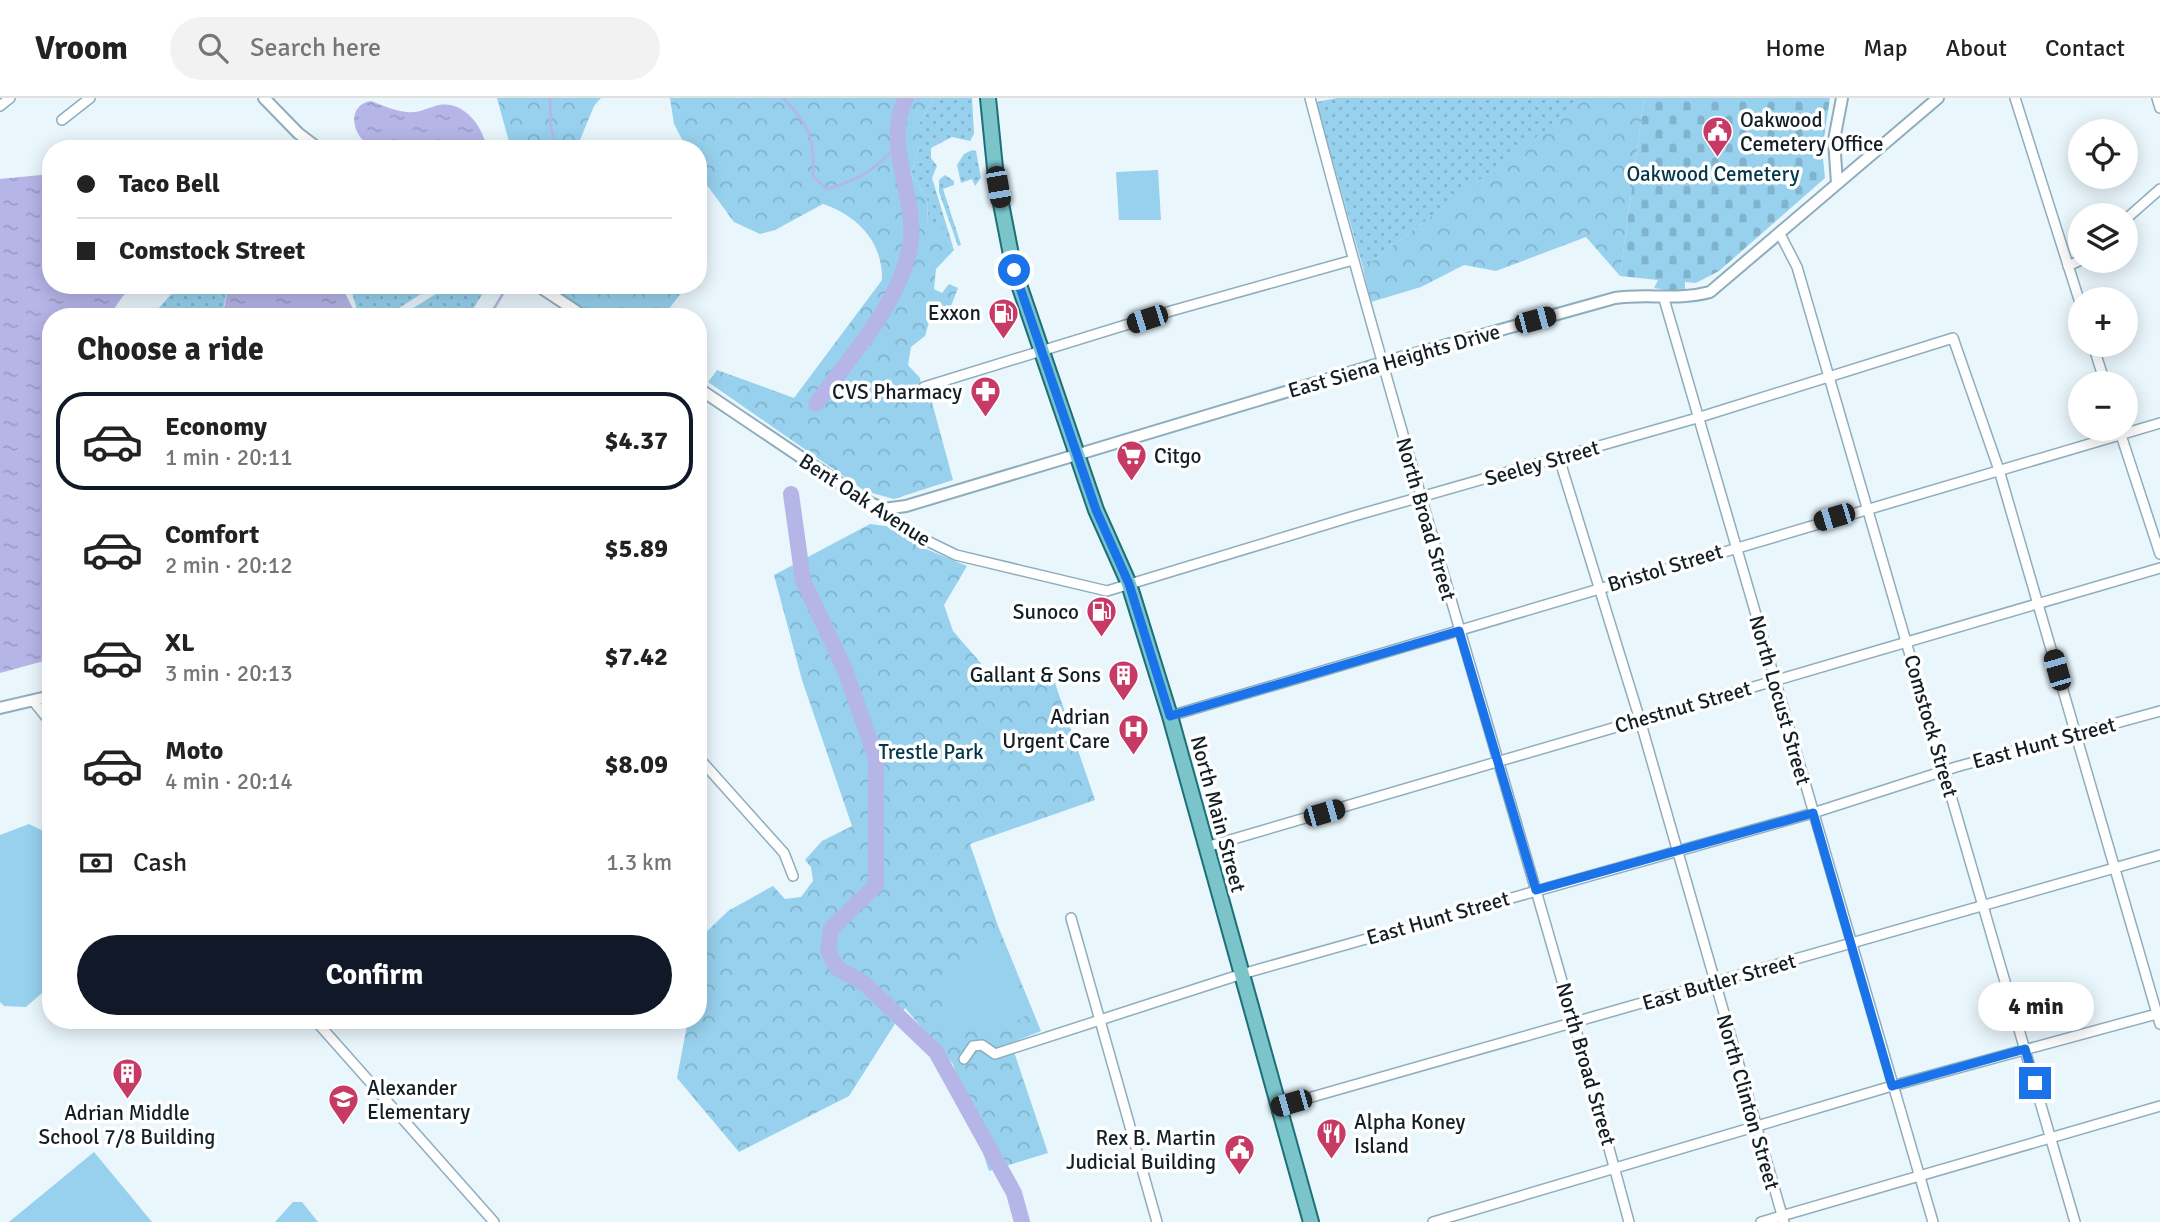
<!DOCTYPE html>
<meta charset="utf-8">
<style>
:root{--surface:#fff;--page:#f2f2f2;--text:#222;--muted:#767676;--line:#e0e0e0;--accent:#111827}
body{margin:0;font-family:Signika,sans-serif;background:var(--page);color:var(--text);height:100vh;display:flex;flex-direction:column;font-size:26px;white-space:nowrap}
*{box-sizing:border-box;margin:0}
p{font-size:23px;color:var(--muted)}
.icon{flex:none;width:38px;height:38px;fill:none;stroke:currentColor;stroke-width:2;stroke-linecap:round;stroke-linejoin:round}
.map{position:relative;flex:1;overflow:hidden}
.panel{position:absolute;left:42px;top:210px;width:665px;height:721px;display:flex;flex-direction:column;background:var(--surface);border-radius:28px;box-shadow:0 4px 18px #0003}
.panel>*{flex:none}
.banner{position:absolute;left:42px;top:42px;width:665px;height:154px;border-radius:28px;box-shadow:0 4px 18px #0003;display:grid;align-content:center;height:154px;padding:0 35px;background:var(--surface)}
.tools{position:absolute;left:2068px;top:21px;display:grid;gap:14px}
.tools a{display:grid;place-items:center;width:70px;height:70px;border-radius:50%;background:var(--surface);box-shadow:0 4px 18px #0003;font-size:35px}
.end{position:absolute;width:32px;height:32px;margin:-16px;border:9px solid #1a73e8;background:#fff;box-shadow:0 0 0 4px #fff}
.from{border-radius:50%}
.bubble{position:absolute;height:49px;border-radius:24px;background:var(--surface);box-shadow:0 4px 18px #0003;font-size:23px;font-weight:700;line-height:49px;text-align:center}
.car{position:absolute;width:21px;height:42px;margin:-21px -10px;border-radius:9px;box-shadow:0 0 5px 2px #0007;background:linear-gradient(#222 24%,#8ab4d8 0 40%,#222 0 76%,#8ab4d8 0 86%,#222 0)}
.banner b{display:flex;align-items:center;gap:24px;height:66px;font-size:26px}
.banner b+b{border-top:2px solid var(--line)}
.banner i{width:18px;height:18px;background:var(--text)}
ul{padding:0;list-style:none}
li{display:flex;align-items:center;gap:21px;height:98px;margin:0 14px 10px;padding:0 21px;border:4px solid transparent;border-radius:28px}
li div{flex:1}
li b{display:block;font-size:26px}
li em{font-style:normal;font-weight:700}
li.selected{border-color:var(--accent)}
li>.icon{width:63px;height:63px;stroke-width:1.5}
h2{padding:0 35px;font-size:32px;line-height:84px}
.pay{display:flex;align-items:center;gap:18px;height:77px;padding:0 35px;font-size:26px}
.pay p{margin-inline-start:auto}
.cta{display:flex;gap:14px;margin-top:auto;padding:14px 35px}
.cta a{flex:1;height:80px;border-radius:42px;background:var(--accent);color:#fff;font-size:28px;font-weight:700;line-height:80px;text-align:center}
header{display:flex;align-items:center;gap:42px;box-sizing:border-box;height:98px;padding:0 35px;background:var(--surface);border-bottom:2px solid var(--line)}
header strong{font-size:33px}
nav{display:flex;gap:38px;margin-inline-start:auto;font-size:24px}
.search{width:490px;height:63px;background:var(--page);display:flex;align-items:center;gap:18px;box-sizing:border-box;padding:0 24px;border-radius:38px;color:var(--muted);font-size:26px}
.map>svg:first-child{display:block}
</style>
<header>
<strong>Vroom</strong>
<div class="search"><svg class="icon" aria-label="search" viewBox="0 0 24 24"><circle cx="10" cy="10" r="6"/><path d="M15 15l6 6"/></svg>Search here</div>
<nav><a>Home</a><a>Map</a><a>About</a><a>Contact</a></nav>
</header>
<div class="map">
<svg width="2160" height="1124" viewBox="0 0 2160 1124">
<defs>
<pattern id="grass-dots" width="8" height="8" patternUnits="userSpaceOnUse" patternTransform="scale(1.75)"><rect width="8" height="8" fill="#97d1ee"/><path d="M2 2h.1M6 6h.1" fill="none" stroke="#81b3cc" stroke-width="1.8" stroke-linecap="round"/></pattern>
<pattern id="forest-crowns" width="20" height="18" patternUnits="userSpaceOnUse" patternTransform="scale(1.75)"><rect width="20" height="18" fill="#97d1ee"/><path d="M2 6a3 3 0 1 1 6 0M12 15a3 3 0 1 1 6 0" fill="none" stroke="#81b3cc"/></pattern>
<pattern id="cemetery-stones" width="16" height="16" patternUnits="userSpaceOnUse" patternTransform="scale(1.75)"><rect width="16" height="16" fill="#97d1ee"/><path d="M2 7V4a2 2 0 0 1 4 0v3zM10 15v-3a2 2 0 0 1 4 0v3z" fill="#81b3cc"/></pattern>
<pattern id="water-ripples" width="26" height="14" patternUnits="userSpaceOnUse" patternTransform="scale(1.75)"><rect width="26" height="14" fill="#b6b5e8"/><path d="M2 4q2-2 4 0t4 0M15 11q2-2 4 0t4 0" fill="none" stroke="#9c9bc7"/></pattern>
</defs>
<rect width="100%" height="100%" fill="#e9f6fc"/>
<!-- grass -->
<g fill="url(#grass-dots)">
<path d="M934 0H972L974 36 970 43 952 39 931 50V60L937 68 932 80 954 152 943 136 928 127 927 99 911 77 919 48V26Z"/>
<path d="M1337 0H1580L1582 5 1363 170 1316 4Z"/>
<path d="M972 52 976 53 981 80 975 88 972 81 961 85 957 67 964 56Z"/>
<path d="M945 77 954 83V87L943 91 961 147 958 148 939 94V82Z"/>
<path d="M179 187H205L225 202 222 219H151Z"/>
<path d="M350 187H435L385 219H359Z"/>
<path d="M450 187H488L468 219H399Z"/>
</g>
<!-- forest -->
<g fill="url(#forest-crowns)">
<path d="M497 0H601L594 8 580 42 586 51H511Z"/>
<path d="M670 0H934L919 26V48L911 77 927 99 928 127 942 124 943 136 954 152 936 171 934 191 942 195 949 186 958 190 948 216 929 224 925 238 911 249 908 267 920 280 922 299 930 297 953 382 894 401 865 393 708 284 717 272 794 300 882 182C883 144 858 118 823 106L775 132 760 136 734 124 701 79 698 51H687L674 26Z"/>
<path d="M1580 0H1644L1620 178 1586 139 1496 173 1464 167 1421 189 1371 204 1363 170 1581 5Z"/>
<path d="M205 187H229L225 202Z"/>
<path d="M547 187H687L663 219H595Z"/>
<path d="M870 426 892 429 919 448 967 468 944 507 953 533 985 570 1055 585 1095 702 970 746 998 828 1041 933 1011 945 1048 1055 989 1073 953 966 905 910 849 998 739 1054 677 980 688 922H698V842L728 813 773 788 785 801 801 799 813 783 811 769 805 762 822 743 852 728 802 582 774 477Z"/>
</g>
<!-- cemetery -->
<path fill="url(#cemetery-stones)" d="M1644 0H1830L1822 52 1825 80 1719 173 1696 185 1685 184V195L1654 190 1658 182 1620 178Z"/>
<!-- pitch -->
<g fill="#97d1ee">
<path d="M1158 72 1161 122H1119L1116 74Z"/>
<path d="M29 726 51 737V887L26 909 4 908 0 904V737Z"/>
<path d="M999 840 1028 912 1023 921 944 935C935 889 956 856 999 840Z"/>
<path d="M94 1054 152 1124H9Z"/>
<path d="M293 1104H302L318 1124H275Z"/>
</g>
<!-- water -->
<g fill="url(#water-ripples)">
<path d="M371 3C381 7 396 13 407 14 418 16 429 9 439 7 465 3 483 29 487 51 454 51 411 56 378 51 355 47 342 8 371 3Z"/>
<path d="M51 76V187H131L108 219H51V561L0 575V81Z"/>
<path d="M229 187H341L357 219H222Z"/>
</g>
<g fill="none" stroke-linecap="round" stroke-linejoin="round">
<!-- stream -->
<g stroke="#b6b5e8" stroke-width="2.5">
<path d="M550 0 551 30 557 51"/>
<path d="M783 0C809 26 815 41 813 78L827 91C858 82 877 72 897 46"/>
<path d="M489 219 508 187"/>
</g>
<!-- river -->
<g stroke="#b6b5e8" stroke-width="16">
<path d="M816 306C850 259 907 197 911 139 915 97 883 42 906 0"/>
<path d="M791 396 803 482 845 572 876 660V787L831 831 828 853 837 870 864 885 936 954 1014 1095 1022 1124"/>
</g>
<defs>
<g id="minor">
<path d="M1310 0C1409 377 1528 748 1629 1124"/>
<path d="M2015 0 2081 208"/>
<path d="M2157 0 2160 10"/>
<path d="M0 8 10 0"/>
<path d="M62 22 90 0"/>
<path d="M2126 121 2160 91"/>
<path d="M1780 136 1797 169 2075 1124"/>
<path d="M2068 168 2081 162"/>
<path d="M1664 201 1933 1124"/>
<path d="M2093 247 2105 285"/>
<path d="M924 289 1171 213 1353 162"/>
<path d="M2119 331 2160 456"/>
<path d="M1559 360 1640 622 1784 1124"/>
<path d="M884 411 913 436 956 457 1107 493 1354 418 1697 320 1953 240 1999 372 2160 926"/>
<path d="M34 604 51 625"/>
<path d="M1170 618 2160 325"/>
<path d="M698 659 784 755 793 778"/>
<path d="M1206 749 2160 470"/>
<path d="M1071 820 1157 1124"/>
<path d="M315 922 494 1124"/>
<path d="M964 961 973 948 982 947 995 956 1242 876 1813 715 1956 669 2160 613"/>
<path d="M1277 1009 2160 757"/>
<path d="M1433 1124 1892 988 2160 915"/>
<path d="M1761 1124 2160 1008"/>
</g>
<g id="tertiary">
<path d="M264 0 298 35 319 51"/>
<path d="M1837 85 1834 42 1842 0"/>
<path d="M537 187 585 219"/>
<path d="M698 290 866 403 884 411 906 408 1382 265 1615 200C1648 195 1677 203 1710 194L1938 0"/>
<path d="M0 610 51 598"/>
</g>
<path id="primary" d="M988 0 996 80 1014 172 1096 412 1129 486 1170 618 1311 1124"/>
</defs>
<!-- minor casing -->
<use href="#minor" stroke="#8eadbd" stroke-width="12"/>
<!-- tertiary casing -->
<use href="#tertiary" stroke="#8eadbd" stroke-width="14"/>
<!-- primary casing -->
<use href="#primary" stroke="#1c7079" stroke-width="18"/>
<!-- minor -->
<use href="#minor" stroke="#fff" stroke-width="9"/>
<!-- tertiary -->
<use href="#tertiary" stroke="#fff" stroke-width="10"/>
<!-- primary -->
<use href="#primary" stroke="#7ac4ca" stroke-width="14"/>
</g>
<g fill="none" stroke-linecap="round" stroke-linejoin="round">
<!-- route -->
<path stroke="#1a73e8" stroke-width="9" d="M1014 172 1096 412 1129 486 1170 618 1459 533 1536 792 1813 715 1892 988 2025 951 2035 985"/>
</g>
<!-- icons -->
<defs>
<symbol id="civic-pin" viewBox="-11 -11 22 30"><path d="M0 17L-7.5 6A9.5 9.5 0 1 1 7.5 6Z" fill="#c83a66" stroke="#fff"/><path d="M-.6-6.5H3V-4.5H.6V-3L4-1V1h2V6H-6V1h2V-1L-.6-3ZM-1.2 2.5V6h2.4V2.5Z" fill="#fff"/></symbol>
<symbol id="fuel-pin" viewBox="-11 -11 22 30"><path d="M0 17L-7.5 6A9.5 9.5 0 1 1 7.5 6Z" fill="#c83a66" stroke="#fff"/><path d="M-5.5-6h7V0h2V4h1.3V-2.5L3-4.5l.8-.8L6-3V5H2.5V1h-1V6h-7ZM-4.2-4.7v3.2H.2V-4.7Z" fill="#fff"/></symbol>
<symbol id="pharmacy-pin" viewBox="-11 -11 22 30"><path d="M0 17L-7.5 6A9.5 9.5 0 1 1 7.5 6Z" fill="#c83a66" stroke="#fff"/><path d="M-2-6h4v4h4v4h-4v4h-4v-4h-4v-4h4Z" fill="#fff"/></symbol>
<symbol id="supermarket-pin" viewBox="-11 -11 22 30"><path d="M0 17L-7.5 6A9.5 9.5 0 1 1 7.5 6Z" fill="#c83a66" stroke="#fff"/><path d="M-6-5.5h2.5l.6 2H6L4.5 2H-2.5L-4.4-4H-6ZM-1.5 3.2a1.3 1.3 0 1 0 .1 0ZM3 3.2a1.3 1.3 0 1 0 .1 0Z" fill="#fff"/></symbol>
<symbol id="building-pin" viewBox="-11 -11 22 30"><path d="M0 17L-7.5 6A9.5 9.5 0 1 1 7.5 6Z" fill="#c83a66" stroke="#fff"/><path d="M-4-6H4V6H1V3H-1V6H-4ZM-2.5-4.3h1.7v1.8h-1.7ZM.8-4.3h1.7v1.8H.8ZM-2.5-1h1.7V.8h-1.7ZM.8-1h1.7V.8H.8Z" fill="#fff"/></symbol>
<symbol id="hospital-pin" viewBox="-11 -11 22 30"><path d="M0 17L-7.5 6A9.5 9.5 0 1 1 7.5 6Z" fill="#c83a66" stroke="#fff"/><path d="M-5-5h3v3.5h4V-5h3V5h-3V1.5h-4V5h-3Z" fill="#fff"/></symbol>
<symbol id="school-pin" viewBox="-11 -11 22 30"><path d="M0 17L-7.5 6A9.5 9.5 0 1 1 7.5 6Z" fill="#c83a66" stroke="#fff"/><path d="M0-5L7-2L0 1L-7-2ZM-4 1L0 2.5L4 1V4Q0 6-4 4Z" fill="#fff"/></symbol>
<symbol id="restaurant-pin" viewBox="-11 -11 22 30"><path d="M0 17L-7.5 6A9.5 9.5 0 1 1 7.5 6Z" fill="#c83a66" stroke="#fff"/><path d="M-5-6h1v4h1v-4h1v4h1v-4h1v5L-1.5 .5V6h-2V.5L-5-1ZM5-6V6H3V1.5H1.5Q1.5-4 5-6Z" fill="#fff"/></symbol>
</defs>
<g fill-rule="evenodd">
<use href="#civic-pin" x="1700" y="16" width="35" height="47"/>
<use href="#fuel-pin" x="986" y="198" width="35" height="47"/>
<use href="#pharmacy-pin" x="968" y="276" width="35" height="47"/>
<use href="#supermarket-pin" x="1114" y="340" width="35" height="47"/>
<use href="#fuel-pin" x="1084" y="496" width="35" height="47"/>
<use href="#building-pin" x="1106" y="560" width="35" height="47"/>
<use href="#hospital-pin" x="1116" y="614" width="35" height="47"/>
<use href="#building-pin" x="110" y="958" width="35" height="47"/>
<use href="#school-pin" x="326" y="984" width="35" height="47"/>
<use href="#restaurant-pin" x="1314" y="1018" width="35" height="47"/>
<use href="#civic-pin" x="1222" y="1034" width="35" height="47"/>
</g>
<g text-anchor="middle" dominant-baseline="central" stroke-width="7" stroke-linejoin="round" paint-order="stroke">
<!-- poi labels -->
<g font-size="21" fill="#131f25" stroke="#fff" text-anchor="end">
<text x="1740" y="22" text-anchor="start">Oakwood<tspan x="1740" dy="24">Cemetery Office</tspan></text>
<text x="981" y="215">Exxon</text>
<text x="962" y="294">CVS Pharmacy</text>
<text x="1154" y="358" text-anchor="start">Citgo</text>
<text x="1079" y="514">Sunoco</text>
<text x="1101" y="577">Gallant &amp; Sons</text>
<text x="1110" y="619">Adrian<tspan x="1110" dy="24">Urgent Care</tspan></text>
<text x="367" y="990" text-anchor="start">Alexander<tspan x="367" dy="24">Elementary</tspan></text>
<text x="127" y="1015" text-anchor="middle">Adrian Middle<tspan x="127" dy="24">School 7/8 Building</tspan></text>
<text x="1354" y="1024" text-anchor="start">Alpha Koney<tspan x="1354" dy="24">Island</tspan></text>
<text x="1216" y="1040">Rex B. Martin<tspan x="1216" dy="24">Judicial Building</tspan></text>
</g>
<!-- park labels -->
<g font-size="21" fill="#03374b" stroke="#fff">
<text x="1713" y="76">Oakwood Cemetery</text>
<text x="931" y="654">Trestle Park</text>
</g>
<!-- street labels -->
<g font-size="21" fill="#131f25" stroke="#fff">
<text transform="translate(1394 263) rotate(-16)">East Siena Heights Drive</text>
<text transform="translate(1542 365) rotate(-16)">Seeley Street</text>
<text transform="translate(865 402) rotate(33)">Bent Oak Avenue</text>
<text transform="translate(1426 421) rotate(74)">North Broad Street</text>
<text transform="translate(1665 470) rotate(-17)">Bristol Street</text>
<text transform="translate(1780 602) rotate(74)">North Locust Street</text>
<text transform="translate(1683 609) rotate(-16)">Chestnut Street</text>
<text transform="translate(1931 628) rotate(74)">Comstock Street</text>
<text transform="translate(2044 645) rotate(-15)">East Hunt Street</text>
<text transform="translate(1218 716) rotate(75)">North Main Street</text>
<text transform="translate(1438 820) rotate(-16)">East Hunt Street</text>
<text transform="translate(1719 884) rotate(-16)">East Butler Street</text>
<text transform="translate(1586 966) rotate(74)">North Broad Street</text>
<text transform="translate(1748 1004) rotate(74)">North Clinton Street</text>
</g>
</g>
</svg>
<div class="tools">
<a><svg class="icon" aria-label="locate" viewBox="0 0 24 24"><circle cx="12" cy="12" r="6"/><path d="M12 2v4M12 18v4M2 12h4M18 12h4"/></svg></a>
<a><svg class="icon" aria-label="layers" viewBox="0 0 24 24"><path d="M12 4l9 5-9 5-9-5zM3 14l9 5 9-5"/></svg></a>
<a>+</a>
<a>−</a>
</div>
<i class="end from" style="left:1014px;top:172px"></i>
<i class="end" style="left:2035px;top:985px"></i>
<div class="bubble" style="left:1978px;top:884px;width:116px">4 min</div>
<i class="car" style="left:998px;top:89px;rotate:170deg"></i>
<i class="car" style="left:1147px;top:221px;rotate:252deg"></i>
<i class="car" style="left:1535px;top:222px;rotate:75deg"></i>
<i class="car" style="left:1834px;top:419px;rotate:253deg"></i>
<i class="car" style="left:2057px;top:572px;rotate:344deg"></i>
<i class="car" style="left:1324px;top:715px;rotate:74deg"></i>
<i class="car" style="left:1291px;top:1005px;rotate:254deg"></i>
<div class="banner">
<b><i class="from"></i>Taco Bell</b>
<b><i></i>Comstock Street</b>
</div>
<section class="panel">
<h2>Choose a ride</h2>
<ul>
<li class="selected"><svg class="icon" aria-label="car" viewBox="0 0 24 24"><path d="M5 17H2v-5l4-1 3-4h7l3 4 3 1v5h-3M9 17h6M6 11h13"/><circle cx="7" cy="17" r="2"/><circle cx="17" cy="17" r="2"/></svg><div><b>Economy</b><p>1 min · 20:11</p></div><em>$4.37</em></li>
<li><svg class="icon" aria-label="car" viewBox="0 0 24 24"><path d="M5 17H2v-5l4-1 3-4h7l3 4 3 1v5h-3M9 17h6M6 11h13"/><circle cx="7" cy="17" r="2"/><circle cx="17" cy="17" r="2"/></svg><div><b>Comfort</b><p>2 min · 20:12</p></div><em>$5.89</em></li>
<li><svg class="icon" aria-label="car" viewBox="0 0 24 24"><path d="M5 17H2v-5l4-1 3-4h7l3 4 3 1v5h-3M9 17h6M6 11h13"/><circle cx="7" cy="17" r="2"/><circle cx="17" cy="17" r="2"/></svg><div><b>XL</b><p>3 min · 20:13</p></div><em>$7.42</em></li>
<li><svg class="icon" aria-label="car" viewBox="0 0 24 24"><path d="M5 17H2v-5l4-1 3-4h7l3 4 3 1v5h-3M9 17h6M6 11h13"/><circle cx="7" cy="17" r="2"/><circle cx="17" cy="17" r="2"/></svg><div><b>Moto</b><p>4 min · 20:14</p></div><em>$8.09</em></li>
</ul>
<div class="pay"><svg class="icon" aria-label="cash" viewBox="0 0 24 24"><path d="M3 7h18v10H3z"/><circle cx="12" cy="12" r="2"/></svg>Cash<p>1.3 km</p></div>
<div class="cta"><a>Confirm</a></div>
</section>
</div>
